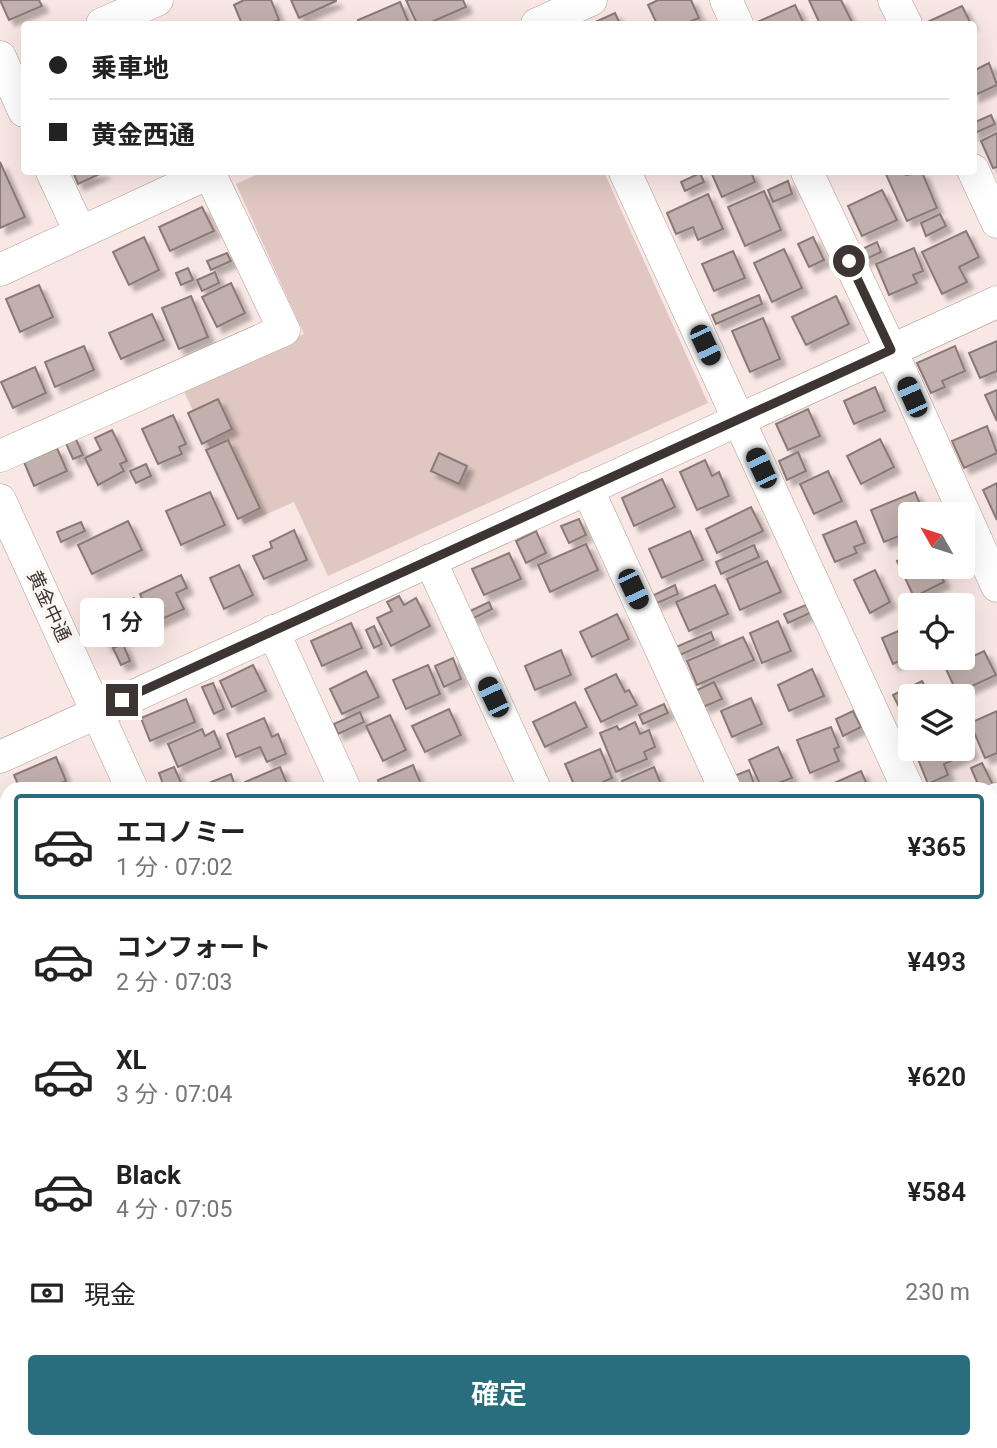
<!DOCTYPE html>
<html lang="ja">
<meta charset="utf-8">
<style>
:root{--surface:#fff;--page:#f6f6f6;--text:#222;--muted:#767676;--line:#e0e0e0;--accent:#2a6d7e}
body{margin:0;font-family:Roboto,"Noto Sans JP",sans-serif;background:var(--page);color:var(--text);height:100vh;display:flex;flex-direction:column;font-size:26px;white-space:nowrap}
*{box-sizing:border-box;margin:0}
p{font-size:23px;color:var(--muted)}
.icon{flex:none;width:38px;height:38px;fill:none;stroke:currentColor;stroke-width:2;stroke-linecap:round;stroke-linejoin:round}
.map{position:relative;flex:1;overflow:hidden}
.side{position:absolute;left:0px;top:782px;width:998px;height:667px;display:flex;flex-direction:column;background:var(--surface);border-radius:21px 21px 0 0;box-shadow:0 7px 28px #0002}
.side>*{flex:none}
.guide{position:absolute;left:21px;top:21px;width:956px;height:154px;border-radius:7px;box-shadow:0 7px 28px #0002;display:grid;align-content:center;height:154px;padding:0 28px;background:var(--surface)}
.needle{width:46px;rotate:309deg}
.buttons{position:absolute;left:898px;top:502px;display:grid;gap:14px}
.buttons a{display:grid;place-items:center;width:77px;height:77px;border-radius:7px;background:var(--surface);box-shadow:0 7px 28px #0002;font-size:35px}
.end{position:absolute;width:32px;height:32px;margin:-16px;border:9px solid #3c3533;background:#fff;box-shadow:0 0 0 4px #fff}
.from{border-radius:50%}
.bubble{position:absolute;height:49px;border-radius:7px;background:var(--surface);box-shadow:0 7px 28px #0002;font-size:23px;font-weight:600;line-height:49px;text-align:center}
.car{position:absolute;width:21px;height:42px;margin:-21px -10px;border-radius:9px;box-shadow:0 0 5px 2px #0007;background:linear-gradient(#222 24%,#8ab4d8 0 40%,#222 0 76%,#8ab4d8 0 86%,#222 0)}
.guide b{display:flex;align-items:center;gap:24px;height:66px;font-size:26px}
.guide b+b{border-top:2px solid var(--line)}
.guide i{width:18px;height:18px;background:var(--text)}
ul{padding:12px 0 0;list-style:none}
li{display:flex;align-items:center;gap:21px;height:105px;margin:0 14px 10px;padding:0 14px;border:4px solid transparent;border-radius:7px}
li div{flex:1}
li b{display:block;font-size:26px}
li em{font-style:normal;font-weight:600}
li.current{border-color:var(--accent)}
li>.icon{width:63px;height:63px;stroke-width:1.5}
.pay{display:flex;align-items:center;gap:18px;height:77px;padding:0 28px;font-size:26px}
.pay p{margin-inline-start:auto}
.button{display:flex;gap:14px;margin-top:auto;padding:14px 28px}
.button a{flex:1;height:80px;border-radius:7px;background:var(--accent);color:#fff;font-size:28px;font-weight:600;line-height:80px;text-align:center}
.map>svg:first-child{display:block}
</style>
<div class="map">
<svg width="997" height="1448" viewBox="0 0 997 1448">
<defs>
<filter id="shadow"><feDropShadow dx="6" dy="6" stdDeviation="2" flood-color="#0004"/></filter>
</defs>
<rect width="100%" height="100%" fill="#f9e7e3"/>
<!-- green -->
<path fill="#e1c7c2" d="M263 172H604L708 403 328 576 294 502 244 524 183 389 304 334 236 184Z"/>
<!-- building -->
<g fill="#c1b0ac" stroke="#8a7a76" stroke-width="2" filter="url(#shadow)">
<path d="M0 0H39L42 6 9 20Z"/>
<path d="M244 0H271L279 20 268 24H242L234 5Z"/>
<path d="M291 0H336V1L299 18Z"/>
<path d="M406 0H463L466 7 427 24H417Z"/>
<path d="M658 0H691L699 18 685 24H657L648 5Z"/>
<path d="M809 0H841L853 24H820Z"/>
<path d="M400 2 409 24H359L358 20Z"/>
<path d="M795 5 804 24H756L755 23Z"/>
<path d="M962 6 971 24H926L925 23Z"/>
<path d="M615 13 620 24H591Z"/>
<path d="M989 63 997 85 973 96V71Z"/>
<path d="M991 115 995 124 973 134V123Z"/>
<path d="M997 133V167L993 168 981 141Z"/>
<path d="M0 162 25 217 0 228Z"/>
<path d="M73 172H104L78 184Z"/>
<path d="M711 172H751L755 182 722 197Z"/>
<path d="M885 172H905L906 175 922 172 937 208 907 221Z"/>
<path d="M700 173 704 182 685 191 681 182Z"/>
<path d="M788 181 792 194 773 202 768 190Z"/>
<path d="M882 190 897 220 862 236 848 206Z"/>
<path d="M764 191 781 230 745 246 728 207Z"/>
<path d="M708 194 723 229 698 240 693 227 676 234 667 213Z"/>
<path d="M202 207 214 231 170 251 159 227Z"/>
<path d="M940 214 946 226 926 236 921 223Z"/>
<path d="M966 231 979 257 959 267 967 282 942 294 922 252Z"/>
<path d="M144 237 159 270 129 285 113 252Z"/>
<path d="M813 237 824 260 809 267 798 244Z"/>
<path d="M877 242 881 252 864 260 860 250Z"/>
<path d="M914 248 923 271 913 275 917 283 889 295 876 264Z"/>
<path d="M784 249 802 288 772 302 754 263Z"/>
<path d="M733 251 745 278 714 291 702 264Z"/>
<path d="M227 253 231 261 211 270 207 261Z"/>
<path d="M188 268 193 280 181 285 176 273Z"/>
<path d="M215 272 219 283 202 291 197 280Z"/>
<path d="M231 283 245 313 217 327 202 297Z"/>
<path d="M39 285 53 317 20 332 6 299Z"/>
<path d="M759 295 762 304 716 324 712 315Z"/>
<path d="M191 296 208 337 179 349 162 308Z"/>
<path d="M836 296 849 324 806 345 792 317Z"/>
<path d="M152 314 164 340 121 359 109 333Z"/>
<path d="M763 318 780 359 750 372 732 331Z"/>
<path d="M997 341V371L980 378 969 353Z"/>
<path d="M84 346 94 370 55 387 45 362Z"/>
<path d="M955 346 965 371 942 381 945 387 931 393 917 363Z"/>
<path d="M35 367 46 393 13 408 1 382Z"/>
<path d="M875 387 885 411 854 424 844 401Z"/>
<path d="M997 390V421L985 395Z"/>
<path d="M218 399 232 429 202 444 188 413Z"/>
<path d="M808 409 820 436 788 450 776 424Z"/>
<path d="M173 415 186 444 179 447 182 454 158 464 142 429Z"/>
<path d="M987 426 997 453 964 468 952 441Z"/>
<path d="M112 430 127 461 120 464 124 471 98 485 85 458 101 450 95 438Z"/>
<path d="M75 437 83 455 73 459 65 441Z"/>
<path d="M880 439 894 467 861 484 847 456Z"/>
<path d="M228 440 260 508 238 519 206 450Z"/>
<path d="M57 448 67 471 34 486 24 462Z"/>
<path d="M798 452 806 471 787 480 779 461Z"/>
<path d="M439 453 467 466 459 484 431 471Z"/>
<path d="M705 460 712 476 719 472 729 496 697 510 680 472Z"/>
<path d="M146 464 151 476 136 483 130 471Z"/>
<path d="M828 471 842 501 814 514 800 484Z"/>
<path d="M662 479 675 507 634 526 622 498Z"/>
<path d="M997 483V520L983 490Z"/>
<path d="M210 492 225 525 181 545 166 511Z"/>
<path d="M915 492 924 514H910V526L900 530 902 535 884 542 871 510Z"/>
<path d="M751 507 763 531 717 553 706 529Z"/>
<path d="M579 519 586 535 569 543 561 526Z"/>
<path d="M128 521 142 550 92 574 78 545Z"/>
<path d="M856 521 865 543 854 547 857 553 835 562 823 535Z"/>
<path d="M81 522 85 531 61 542 57 532Z"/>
<path d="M294 530 307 560 264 579 253 556 272 548 270 542Z"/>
<path d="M536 531 546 553 526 563 516 541Z"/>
<path d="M690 531 703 560 662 578 649 549Z"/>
<path d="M586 544 598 570 550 592 538 565Z"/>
<path d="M754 545 759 557 721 574 716 562Z"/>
<path d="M509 553 521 579 484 595 472 569Z"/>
<path d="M910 555V567H937L944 582 914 597 897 561Z"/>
<path d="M767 561 781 592 740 610 727 579Z"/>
<path d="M239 565 253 595 224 609 210 578Z"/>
<path d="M875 570 890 602 870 613 854 580Z"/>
<path d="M181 575 187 588 176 593 184 609 153 623 140 594Z"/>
<path d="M675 585 678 594 655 604 652 596Z"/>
<path d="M715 585 728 614 689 631 676 602Z"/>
<path d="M399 596 404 605 416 598 430 626 391 646 377 618 392 611 387 602Z"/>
<path d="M134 598 147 628 107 646 94 616Z"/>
<path d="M489 602 492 609 472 619 468 612Z"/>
<path d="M806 605 810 613 788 623 784 614Z"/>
<path d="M617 614 629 639 592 657 580 632Z"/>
<path d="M778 621 791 651 762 663 750 633Z"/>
<path d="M351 623 362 648 322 666 311 641Z"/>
<path d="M374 626 382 644 374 648 366 630Z"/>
<path d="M910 626V656L893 664 882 638Z"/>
<path d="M711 632 714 640 680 655 676 647Z"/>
<path d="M743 637 754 660 697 685 687 661Z"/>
<path d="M123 644 130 661 121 665 113 648Z"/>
<path d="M561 650 571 675 535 690 525 666Z"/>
<path d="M984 651 996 675 957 693 946 669Z"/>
<path d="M453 658 461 679 444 687 435 666Z"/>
<path d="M253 665 266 691 232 707 220 681Z"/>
<path d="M428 665 440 694 406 709 393 680Z"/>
<path d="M812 669 824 696 789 711 778 685Z"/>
<path d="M366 671 379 697 342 714 330 689Z"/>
<path d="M616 674 625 692 629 690 637 705 601 722 585 689Z"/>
<path d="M922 681 930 696H910L909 727 893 695Z"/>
<path d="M714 682 722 699 703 707 695 691Z"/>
<path d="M213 683 224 709 214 714 202 687Z"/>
<path d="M751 698 762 724 732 737 721 711Z"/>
<path d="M186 699 195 722 150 741 141 718Z"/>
<path d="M575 702 587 727 545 747 533 722Z"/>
<path d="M664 704 668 713 643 724 639 715Z"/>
<path d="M449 709 461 735 425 752 412 726Z"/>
<path d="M853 711 861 727 843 736 836 719Z"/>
<path d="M997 711V753L985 758 970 723Z"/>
<path d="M360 712 364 722 338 734 334 724Z"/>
<path d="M390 715 406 750 383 761 366 726Z"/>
<path d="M264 718 272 737 278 734 286 754 267 762 260 747 236 757 227 734Z"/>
<path d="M635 722 640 734 649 730 655 747 644 752 647 759 616 772 600 733 617 726 619 730Z"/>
<path d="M831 727 839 747 834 749 839 761 810 773 797 740Z"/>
<path d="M202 729 205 736 214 731 221 748 178 767 168 744Z"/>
<path d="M963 729 972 752 944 764 948 775 928 784 914 749H962Z"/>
<path d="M778 747 792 778 762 789 749 760Z"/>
<path d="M600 749 612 778 588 789H576L565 764Z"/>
<path d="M56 757 66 781 46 789H20L14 775Z"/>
<path d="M982 763 993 785 980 789 971 768Z"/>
<path d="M413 765 423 789H381L378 780Z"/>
<path d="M174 767 182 785 165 789 159 773Z"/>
<path d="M280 767 289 789H248L245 782Z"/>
<path d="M654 767 663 789H626L622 781Z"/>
<path d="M749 770 756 789H739L734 776Z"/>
<path d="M861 771 869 789H821Z"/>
<path d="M231 774 236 789H194Z"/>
<path d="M990 839 997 853V866L990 869Z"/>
<path d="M7 849V893L0 896V852Z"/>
<path d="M2 1061 7 1072 3 1075 7 1091 0 1094V1062Z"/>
<path d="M995 1177 997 1182V1218L990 1221V1178Z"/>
<path d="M7 1179V1221L4 1222 0 1212V1197L3 1196 0 1182Z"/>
<path d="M0 1250 7 1263V1281L0 1284Z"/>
<path d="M7 1306V1337L0 1339V1309Z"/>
<path d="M997 1327V1347L992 1349 990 1330Z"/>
<path d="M6 1373 7 1393 0 1396V1376Z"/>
<path d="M294 1442H350V1443L338 1448H296Z"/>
<path d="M478 1442H536L522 1448H480Z"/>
<path d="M713 1442H787L790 1448H706L705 1446Z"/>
<path d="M952 1442H964L965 1444 973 1442 976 1448H940Z"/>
</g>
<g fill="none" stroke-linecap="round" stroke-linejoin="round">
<defs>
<g id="minor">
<path d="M726 0 737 24"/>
<path d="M894 0 906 24"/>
<path d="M102 24 157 0"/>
<path d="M537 24 591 0"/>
<path d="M0 57 24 111"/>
<path d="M973 170 997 222"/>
<path d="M52 172 80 232"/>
<path d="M625 172 908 789"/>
<path d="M807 172 891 350 997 586"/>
<path d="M0 270 211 172"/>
<path d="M0 456 284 330 209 172"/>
<path d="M587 488 725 789"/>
<path d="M0 500 132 789"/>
<path d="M430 560 535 789"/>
<path d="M273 631 345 789"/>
<path d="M0 757 997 302"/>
<path d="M990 802 997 799"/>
<path d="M990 968 997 982"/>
<path d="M0 1013 7 1029"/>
<path d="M990 1039 997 1036"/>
<path d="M0 1154 7 1151"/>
<path d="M990 1270 997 1267"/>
<path d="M990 1373 997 1388"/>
<path d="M0 1440 4 1448"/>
<path d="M431 1442 433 1448"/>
<path d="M830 1442 833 1448"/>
<path d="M100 1448 113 1442"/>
<path d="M604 1448 616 1442"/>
</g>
</defs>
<!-- minor casing -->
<use href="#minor" stroke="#ad9c99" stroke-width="33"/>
<!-- minor -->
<use href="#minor" stroke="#fff" stroke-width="32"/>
</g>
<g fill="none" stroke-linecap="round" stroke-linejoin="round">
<!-- route -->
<path stroke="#3c3533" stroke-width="9" d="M122 700 891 350 849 261"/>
</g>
<g text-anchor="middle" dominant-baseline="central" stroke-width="7" stroke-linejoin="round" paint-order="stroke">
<!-- street labels -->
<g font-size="19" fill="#3c3533" stroke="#fef7f5">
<text transform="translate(49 606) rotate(65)">黄金中通</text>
</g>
</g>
</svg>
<div class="buttons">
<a><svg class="needle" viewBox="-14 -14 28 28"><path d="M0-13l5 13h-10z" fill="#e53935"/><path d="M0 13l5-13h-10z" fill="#767676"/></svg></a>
<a><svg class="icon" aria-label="locate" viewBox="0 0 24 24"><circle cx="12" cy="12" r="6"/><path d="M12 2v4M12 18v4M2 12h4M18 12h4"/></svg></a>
<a><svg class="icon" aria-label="layers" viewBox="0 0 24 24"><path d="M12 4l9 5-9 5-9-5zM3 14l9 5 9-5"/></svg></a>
</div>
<i class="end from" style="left:849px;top:261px"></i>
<i class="end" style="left:122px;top:700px"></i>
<div class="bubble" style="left:80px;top:598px;width:84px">1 分</div>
<i class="car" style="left:705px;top:345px;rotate:155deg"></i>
<i class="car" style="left:912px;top:397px;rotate:336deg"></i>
<i class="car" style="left:761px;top:468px;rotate:335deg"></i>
<i class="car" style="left:633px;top:589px;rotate:155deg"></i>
<i class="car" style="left:493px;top:697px;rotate:335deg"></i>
<div class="guide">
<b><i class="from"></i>乗車地</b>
<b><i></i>黄金西通</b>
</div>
<section class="side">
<ul>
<li class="current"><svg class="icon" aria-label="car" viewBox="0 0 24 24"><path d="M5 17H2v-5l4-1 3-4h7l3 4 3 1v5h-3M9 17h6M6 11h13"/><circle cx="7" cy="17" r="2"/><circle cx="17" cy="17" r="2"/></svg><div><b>エコノミー</b><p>1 分 · 07:02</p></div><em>¥365</em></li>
<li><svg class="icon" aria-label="car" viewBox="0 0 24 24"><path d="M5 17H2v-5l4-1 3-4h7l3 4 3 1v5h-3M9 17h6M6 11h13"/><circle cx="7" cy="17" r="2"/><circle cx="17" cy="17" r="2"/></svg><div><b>コンフォート</b><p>2 分 · 07:03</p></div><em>¥493</em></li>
<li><svg class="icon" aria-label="car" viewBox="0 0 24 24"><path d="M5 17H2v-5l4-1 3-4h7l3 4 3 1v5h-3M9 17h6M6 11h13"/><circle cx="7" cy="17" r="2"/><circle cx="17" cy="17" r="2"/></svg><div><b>XL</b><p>3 分 · 07:04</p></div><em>¥620</em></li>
<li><svg class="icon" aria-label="car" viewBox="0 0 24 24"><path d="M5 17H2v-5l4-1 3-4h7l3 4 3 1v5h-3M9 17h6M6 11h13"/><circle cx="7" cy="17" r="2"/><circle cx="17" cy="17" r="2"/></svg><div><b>Black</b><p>4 分 · 07:05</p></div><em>¥584</em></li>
</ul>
<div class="pay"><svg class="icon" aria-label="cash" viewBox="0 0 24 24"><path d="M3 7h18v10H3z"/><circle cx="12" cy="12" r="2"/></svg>現金<p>230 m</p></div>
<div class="button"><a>確定</a></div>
</section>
</div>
